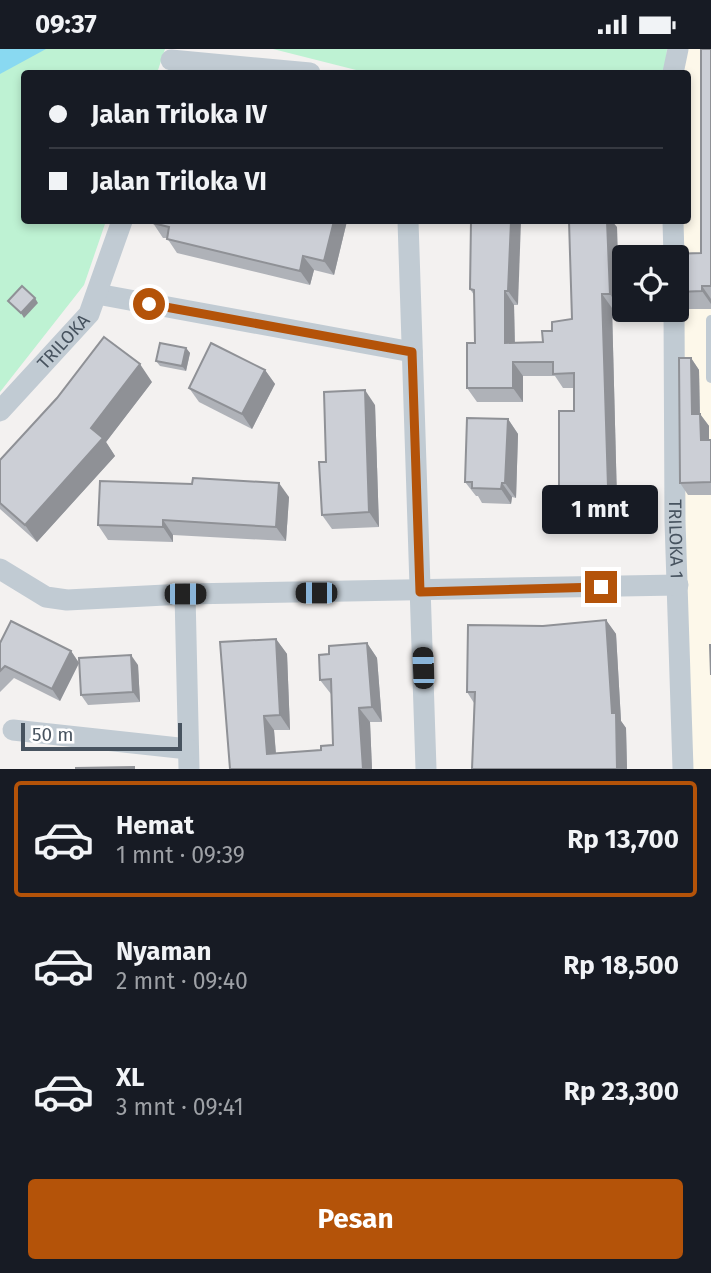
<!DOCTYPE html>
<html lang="id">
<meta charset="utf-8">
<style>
:root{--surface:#171b24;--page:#242831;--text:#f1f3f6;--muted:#9ea1a6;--line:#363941;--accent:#b45309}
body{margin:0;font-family:"Fira Sans",sans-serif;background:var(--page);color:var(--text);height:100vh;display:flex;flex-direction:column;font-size:26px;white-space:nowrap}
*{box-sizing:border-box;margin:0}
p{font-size:23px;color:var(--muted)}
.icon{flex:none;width:38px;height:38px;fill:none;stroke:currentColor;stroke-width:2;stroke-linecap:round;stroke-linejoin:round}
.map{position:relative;height:720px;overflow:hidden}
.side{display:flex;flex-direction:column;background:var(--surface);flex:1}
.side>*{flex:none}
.guide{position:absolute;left:21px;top:21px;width:670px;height:154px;border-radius:7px;box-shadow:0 4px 10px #0003;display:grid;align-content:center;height:154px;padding:0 28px;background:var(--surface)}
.tools{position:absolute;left:612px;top:196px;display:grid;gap:14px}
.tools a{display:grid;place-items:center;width:77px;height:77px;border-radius:7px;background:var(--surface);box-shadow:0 4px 10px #0003;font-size:35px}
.scale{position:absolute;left:21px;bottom:18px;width:161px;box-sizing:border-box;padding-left:7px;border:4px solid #47535f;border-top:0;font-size:19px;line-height:24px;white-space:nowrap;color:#47535f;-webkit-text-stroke:5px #fff;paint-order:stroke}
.end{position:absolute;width:32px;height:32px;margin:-16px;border:9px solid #b45309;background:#fff;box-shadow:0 0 0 4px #fff}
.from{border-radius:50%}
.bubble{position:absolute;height:49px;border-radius:7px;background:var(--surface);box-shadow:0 4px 10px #0003;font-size:23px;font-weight:700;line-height:49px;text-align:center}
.car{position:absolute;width:21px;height:42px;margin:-21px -10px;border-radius:9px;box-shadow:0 0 5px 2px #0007;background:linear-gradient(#222 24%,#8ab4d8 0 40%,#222 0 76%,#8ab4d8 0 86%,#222 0)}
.guide b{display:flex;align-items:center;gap:24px;height:66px;font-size:26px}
.guide b+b{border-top:2px solid var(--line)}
.guide i{width:18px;height:18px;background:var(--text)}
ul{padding:12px 0 0;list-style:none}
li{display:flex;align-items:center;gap:21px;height:116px;margin:0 14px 10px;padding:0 14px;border:4px solid transparent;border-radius:7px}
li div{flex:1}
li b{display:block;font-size:26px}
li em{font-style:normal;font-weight:700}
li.active{border-color:var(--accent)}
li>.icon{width:63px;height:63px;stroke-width:1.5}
.button{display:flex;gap:14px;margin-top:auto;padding:14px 28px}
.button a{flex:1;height:80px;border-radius:7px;background:var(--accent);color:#fff;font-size:28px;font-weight:700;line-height:80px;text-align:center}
.status{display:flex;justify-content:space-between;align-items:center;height:49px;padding:0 35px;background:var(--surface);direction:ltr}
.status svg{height:19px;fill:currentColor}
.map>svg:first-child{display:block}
</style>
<div class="status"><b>09:37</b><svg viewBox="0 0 49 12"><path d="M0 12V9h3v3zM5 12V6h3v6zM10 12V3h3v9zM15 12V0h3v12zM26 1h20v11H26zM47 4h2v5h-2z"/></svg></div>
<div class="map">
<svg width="711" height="720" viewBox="0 0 711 720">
<rect width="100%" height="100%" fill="#f3f1f0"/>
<!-- commercial -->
<path fill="#fdf8ea" d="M678 0H711V720H693L679 442 678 172H688V24H677Z"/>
<!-- green -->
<g fill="#bef2d3">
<path d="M0 0H165L157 24H24V172H106L84 236 0 343Z"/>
<path d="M273 0H667L665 21 631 24H368Z"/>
</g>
<!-- water -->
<path fill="#89d9f1" d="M0 0H46L0 25Z"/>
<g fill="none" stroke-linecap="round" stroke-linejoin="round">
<!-- service -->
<path stroke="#c1cbd3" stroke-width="10" d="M711 271V329"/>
<!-- minor -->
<g stroke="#c1cbd3" stroke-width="21">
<path d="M171 11 310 24"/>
<path d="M673 24 678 0"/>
<path d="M408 172 426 720"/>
<path d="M673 172 674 208"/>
<path d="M97 245 412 303"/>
<path id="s1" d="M674 261 675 472 683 720"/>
<path id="s2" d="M0 362 89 265 122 172"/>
<path d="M0 520 46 548 67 551 185 545 678 536"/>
<path d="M185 545 189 720"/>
<path d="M13 681 188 700"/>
</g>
</g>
<!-- wall -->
<g fill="#afb2b8">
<path d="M711 0V260H687L677 246V208L701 204Z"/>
<path d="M154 172H347L334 226 314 221 310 236 177 204 167 189H163L153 174Z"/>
<path d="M471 172 518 256H514L515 294 543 293 552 282 572 270 617 178 619 259H612L617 452H569L559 438 574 362V339H563L555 327H523V353H477L467 339 475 294 474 246 470 240Z"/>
<path d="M186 299 190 304 186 322 160 317 156 312Z"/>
<path d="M691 309 699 321 700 365 709 377V391H711V446H688L680 434Z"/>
<path d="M265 321 275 335 252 380 199 353 189 339Z"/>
<path d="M152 333 106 393 115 407 37 493 0 460V411Z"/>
<path d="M375 356 379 478 332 480 322 466 326 413Z"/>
<path d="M508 370 518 385 516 449 512 448 511 455 482 454 478 447H476L465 433Z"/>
<path d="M289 448 286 492 173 486V493L108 491 98 476Z"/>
<path d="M606 571 616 585 621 672 626 679 627 720H472L474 654 467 643 543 577Z"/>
<path d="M276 590 287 605 290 681H274L276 704 321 701 333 696 331 645 320 631 329 605 367 594 377 609 382 673H370L372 720H230Z"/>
<path d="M0 594 71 602 79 614 138 616 140 653 88 656 81 646 79 614 60 652 14 629 0 643Z"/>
</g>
<!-- shaded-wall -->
<g fill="#8f9196">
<path d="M334 172H347L334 226 324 212Z"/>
<path d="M511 172H521L518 256 508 242Z"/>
<path d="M607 172H612L617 178 619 259 610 245Z"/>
<path d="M303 207 314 221 310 236 300 222Z"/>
<path d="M702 237 711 250V255L702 242Z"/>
<path d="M505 242 514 256 515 308 505 294Z"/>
<path d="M602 245 612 259 617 452 608 438Z"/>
<path d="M35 249 38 254 24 269 21 264Z"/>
<path d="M186 299 190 304 186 322 182 317Z"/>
<path d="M691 309 699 321 700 377 692 365Z"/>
<path d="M513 313 523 327V353L513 339Z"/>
<path d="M140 315 152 333 106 393 115 407 37 493 25 476 91 379Z"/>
<path d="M265 321 275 335 252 380 242 365Z"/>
<path d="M365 341 375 356 379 478 369 463Z"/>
<path d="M700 365 709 377V403L701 391Z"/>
<path d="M508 370 518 385 516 449 505 434Z"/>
<path d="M279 434 289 448 286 492 276 478Z"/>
<path d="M502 434 512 448 511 455 501 440Z"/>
<path d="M163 471 173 486V493L163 478Z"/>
<path d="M606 571 616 585 621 672 626 679 627 720H617L612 664Z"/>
<path d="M276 590 287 605 290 681 280 666Z"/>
<path d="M367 594 377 609 382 673 372 658Z"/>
<path d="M71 602 79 614 60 652 52 640Z"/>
<path d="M131 606 138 616 140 653 133 643Z"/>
<path d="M359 659 370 673 372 720H363Z"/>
<path d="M264 667 274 681 277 720 267 705Z"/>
</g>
<!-- building -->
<g fill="#cccfd6" stroke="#8f9196" stroke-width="2">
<path d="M701 0H711V237H702V242L677 243V208H670V205L701 204Z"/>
<path d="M154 172H334L324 212 303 207 300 222 167 190 169 178 153 174Z"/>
<path d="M471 172H511L508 242H505V294L543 293 542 282H552V273L572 270 569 172H607L610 245H602L608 438H559V362H574V324L553 325V313H513V339H467V294H475L474 241 470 240Z"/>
<path d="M22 237 35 249 21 264 8 252Z"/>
<path d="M104 288 140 315 91 379 103 389 25 476 0 454V411L57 349Z"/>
<path d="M160 294 186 299 182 317 156 312Z"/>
<path d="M211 294 265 321 242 365 189 339Z"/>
<path d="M679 309H691L692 365H700L701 391H711V433L680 434Z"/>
<path d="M365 341 369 463 322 466 319 413H326L324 343Z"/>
<path d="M467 369 508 370 505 434H502L501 440 472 439V433H465Z"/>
<path d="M193 429 279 434 276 478 163 471V478L98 476 100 432 192 435Z"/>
<path d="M606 571 612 664H616L617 720H472L475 643H467L468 576 543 577Z"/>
<path d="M11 572 71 602 52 640 5 617 0 622V594Z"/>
<path d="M276 590 280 666 264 667 267 705 321 701V697L333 696 331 630 320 631 319 606 329 605V597L367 594 372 658 359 659 363 720H230L220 593Z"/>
<path d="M710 596H711V626Z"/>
<path d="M131 606 133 643 81 646 79 609Z"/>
<path d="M134 718V720H76V719Z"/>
</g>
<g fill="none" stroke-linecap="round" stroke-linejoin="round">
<!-- route -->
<path stroke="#b45309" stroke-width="9" d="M149 255 412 303 420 543 601 538"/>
</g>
<g text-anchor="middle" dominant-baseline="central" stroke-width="5" stroke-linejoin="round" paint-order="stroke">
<!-- street labels -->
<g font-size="18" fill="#47535f" stroke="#fff">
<text stroke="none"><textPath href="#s2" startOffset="94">TRILOKA</textPath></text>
<text stroke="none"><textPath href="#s1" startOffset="229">TRILOKA 1</textPath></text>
</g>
</g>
</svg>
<div class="tools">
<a><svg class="icon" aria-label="locate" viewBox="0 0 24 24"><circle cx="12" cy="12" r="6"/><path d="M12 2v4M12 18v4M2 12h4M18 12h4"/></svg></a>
</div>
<div class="scale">50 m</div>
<i class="end from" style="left:149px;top:255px"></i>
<i class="end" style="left:601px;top:538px"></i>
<div class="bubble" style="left:542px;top:436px;width:116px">1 mnt</div>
<i class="car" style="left:316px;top:544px;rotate:270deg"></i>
<i class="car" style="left:185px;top:545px;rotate:90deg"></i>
<i class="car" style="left:423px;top:619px;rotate:358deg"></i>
<div class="guide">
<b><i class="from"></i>Jalan Triloka IV</b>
<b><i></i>Jalan Triloka VI</b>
</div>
</div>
<section class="side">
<ul>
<li class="active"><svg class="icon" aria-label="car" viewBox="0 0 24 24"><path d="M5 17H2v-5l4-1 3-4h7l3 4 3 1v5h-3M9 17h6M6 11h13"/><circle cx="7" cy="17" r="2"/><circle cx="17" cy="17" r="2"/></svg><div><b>Hemat</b><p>1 mnt · 09:39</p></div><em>Rp 13,700</em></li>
<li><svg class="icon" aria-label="car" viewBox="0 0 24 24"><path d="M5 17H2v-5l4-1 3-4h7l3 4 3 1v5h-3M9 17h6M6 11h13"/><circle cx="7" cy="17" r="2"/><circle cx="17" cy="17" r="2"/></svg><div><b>Nyaman</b><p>2 mnt · 09:40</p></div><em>Rp 18,500</em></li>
<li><svg class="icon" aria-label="car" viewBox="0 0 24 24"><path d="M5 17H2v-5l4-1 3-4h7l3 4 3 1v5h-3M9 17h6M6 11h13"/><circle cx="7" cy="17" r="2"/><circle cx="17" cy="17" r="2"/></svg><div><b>XL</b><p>3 mnt · 09:41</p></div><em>Rp 23,300</em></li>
</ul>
<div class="button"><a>Pesan</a></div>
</section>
